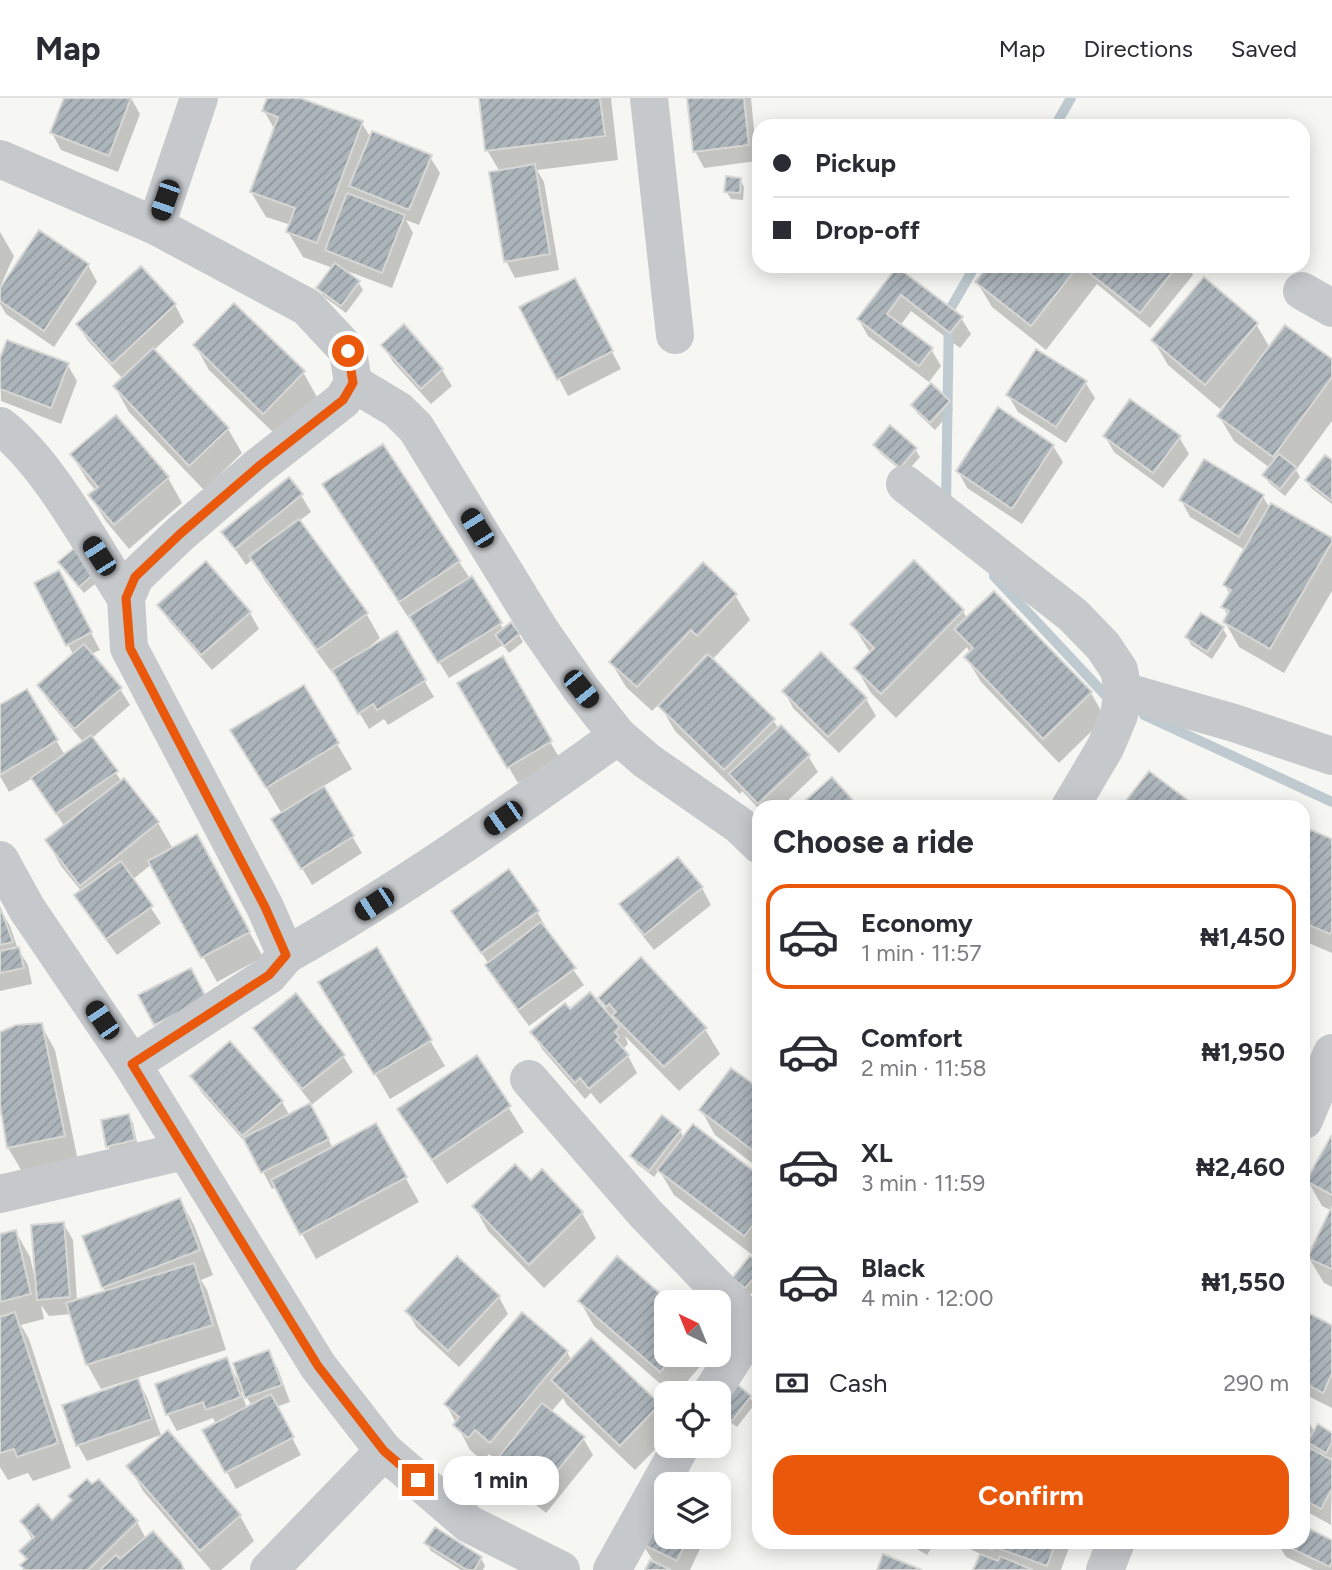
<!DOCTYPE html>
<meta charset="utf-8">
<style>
:root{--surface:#fff;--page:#f7f7f7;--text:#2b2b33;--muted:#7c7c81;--line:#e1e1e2;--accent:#ea580c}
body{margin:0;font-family:Figtree,sans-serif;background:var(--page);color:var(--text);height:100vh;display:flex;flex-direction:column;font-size:26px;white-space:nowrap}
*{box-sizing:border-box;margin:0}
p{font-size:23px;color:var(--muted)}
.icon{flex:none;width:38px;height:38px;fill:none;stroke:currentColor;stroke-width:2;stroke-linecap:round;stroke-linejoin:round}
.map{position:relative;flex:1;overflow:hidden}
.panel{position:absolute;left:752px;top:702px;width:558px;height:749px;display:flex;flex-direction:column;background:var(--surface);border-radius:21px;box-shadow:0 4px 18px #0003}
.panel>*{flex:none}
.top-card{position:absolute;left:752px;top:21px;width:558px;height:154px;border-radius:21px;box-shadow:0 4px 18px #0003;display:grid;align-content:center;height:154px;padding:0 21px;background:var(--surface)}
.needle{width:46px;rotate:317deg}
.tools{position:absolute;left:654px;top:1192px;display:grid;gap:14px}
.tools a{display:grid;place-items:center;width:77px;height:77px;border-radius:14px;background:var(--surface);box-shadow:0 4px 18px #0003;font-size:35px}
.end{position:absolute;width:32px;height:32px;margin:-16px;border:9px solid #ea580c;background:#fff;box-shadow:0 0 0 4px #fff}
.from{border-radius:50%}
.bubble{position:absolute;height:49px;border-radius:21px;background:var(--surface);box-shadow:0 4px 18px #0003;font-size:23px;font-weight:700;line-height:49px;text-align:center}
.car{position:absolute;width:21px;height:42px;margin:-21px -10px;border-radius:9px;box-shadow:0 0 5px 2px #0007;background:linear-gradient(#222 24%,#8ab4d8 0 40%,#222 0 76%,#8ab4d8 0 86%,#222 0)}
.top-card b{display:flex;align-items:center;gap:24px;height:66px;font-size:26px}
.top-card b+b{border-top:2px solid var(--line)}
.top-card i{width:18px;height:18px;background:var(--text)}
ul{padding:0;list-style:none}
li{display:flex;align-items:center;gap:21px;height:105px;margin:0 14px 10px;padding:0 7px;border:4px solid transparent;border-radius:21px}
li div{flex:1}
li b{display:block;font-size:26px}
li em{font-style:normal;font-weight:700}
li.selected{border-color:var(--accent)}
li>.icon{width:63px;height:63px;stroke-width:1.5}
h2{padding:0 21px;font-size:32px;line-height:84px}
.pay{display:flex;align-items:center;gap:18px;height:77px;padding:0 21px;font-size:26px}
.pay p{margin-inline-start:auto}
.cta{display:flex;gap:14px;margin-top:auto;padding:14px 21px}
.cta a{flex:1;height:80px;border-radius:21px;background:var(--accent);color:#fff;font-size:28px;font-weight:700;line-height:80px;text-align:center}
header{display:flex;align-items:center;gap:42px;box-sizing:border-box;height:98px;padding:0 35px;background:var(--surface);border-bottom:2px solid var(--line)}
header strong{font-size:33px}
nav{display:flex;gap:38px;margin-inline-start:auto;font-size:24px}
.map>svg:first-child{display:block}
</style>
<header>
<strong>Map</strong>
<nav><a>Map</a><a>Directions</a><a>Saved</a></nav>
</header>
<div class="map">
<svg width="1332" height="1472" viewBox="0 0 1332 1472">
<defs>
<pattern id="building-hatch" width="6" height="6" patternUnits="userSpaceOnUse" patternTransform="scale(1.75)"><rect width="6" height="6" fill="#acb5ba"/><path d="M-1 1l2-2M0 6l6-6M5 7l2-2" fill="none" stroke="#90989d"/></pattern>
</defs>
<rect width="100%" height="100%" fill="#f6f6f2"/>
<!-- shadow -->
<g fill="#0003" fill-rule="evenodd">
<path d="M65 0H131L140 16 118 74 61 52 52 35Z"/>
<path d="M268 0H295L361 24 371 40 430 59 440 75 419 127 406 122 413 135 392 190 342 171 358 184 363 192 346 215 323 198 318 190 333 170 303 159 288 134 291 127 266 119 251 94 275 32 264 13Z"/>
<path d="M481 0H611L618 62 537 72 544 84 559 172 515 180 506 163 500 74 487 52Z"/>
<path d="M689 0H751L757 63 704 70 695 53Z"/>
<path d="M740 81 744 89 743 102 731 101 726 93Z"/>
<path d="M0 134 14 158 0 189Z"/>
<path d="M88 167 97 184 54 249 6 216 0 206V191Z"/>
<path d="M990 168H1188L1193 177 1150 230 1097 186 1046 252 992 209 977 184Z"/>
<path d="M141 170 175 207 184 224 153 253 228 331 242 355 204 392 129 314 115 289 123 281 88 243 78 227Z"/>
<path d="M897 172 961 220 971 236 960 250 911 213 900 228 931 251 941 268 929 284 868 238 859 222Z"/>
<path d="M582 197 621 271 568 298 522 210Z"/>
<path d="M1256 226 1270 250 1332 263V323L1296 372 1300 379 1285 398 1269 385 1264 377 1270 370 1234 343 1219 318 1233 300 1231 298 1220 311 1168 267 1153 242Z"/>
<path d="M195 247 303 274 317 299 278 339 209 272Z"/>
<path d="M383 247 442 272 452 288 431 306 393 264Z"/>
<path d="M0 265 67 266 77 283 61 326 1 303Z"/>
<path d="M1085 284 1095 300 1066 345 1018 314 1008 297Z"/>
<path d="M949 304 953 311 935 332 917 315 913 307Z"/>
<path d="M1105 338 1179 339 1189 356 1163 390 1114 354Z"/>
<path d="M875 347 915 351 920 359 905 376 880 355Z"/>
<path d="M1053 348 1063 364 1022 426 967 390 958 373Z"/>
<path d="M383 349 504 532 519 537 523 544 509 555 503 547 449 580 416 527 414 528 338 412 324 387Z"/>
<path d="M72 357 168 380 182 405 129 451 105 422 90 397 96 393 87 382Z"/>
<path d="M1332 365V406L1311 390 1307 382Z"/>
<path d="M301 397 311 414 299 423 366 515 380 540 369 549 370 551 396 535 434 599 388 627 384 621 369 631 335 574 333 576 265 483 253 461 246 467 224 435Z"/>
<path d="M1263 399 1270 410 1332 442V493L1284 575 1239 549 1225 524 1228 518 1223 509 1230 497 1225 487 1245 452 1190 419 1181 402Z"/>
<path d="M914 465 963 513 967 521 1091 595 1105 620 1059 665 981 584 966 559 970 555 967 549 896 620 871 595 856 570 871 556 852 526Z"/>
<path d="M65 472 101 481 84 495Z"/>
<path d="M36 486 68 491 100 552 91 556 120 591 130 607 92 640 122 684 124 682 158 725 173 751 210 763 263 859 217 884 152 766 132 782 161 825 117 857 86 814 77 797 82 794 61 768 47 743 65 729 33 680 9 694 0 678V609L26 593 65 657 83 644 49 604 39 588 74 558Z"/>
<path d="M735 497 750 522 712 562 773 622 779 631 808 658 818 674 781 709H760V712L742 693 740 696 675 633 659 606 652 613 626 589 611 564ZM706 556 709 558 677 591 675 589Z"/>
<path d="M160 507 250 515 259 531 212 572 169 523Z"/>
<path d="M1223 531 1227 538 1212 561 1191 547 1187 539Z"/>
<path d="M821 556 866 601 876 618 839 655 793 610 784 593Z"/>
<path d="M502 561 560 661 518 685 460 586Z"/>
<path d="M303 589 352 671 322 689 362 755 312 787 273 721 282 716 247 657Z"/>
<path d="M1304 731 1332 743V855L1304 843Z"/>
<path d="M702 790 711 807 654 852 631 823 621 806Z"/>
<path d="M0 811 10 828 18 851 28 867 32 886 0 893Z"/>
<path d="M453 814H537L547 831 545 832 584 887 529 928 496 884 487 867 489 866Z"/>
<path d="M376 851 445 968 390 1001 321 885Z"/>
<path d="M600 900 705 931 720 956 679 993 625 938 628 946 624 950 637 975 600 1006 591 995 585 1001 542 951 533 935 570 913 608 917 609 916Z"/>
<path d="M1304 900 1310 910 1304 923Z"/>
<path d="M41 927 55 952 78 1063 23 1075 8 1050 0 996V936Z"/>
<path d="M256 930 343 958 353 974 310 1008 333 1050 376 1027 419 1104 316 1161 276 1089 272 1091 251 1051 202 995 192 979 282 1004 290 1018 312 1006 265 947Z"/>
<path d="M477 960 524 1034 447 1086 399 1011Z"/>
<path d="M760 993V1071L715 1037 701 1012Z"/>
<path d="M128 1018 133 1025 138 1049 112 1056 108 1048Z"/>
<path d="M680 1033 684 1040 760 1080 759 1162 674 1097 659 1072 654 1079 637 1066 632 1058Z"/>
<path d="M1332 1041V1189L1324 1185 1309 1160 1332 1113 1322 1108 1308 1083Z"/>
<path d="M542 1073 582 1115 596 1140 544 1190 488 1133 474 1108 531 1085Z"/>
<path d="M180 1102 194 1127 213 1177 201 1182 207 1192 226 1252 136 1280 147 1299 161 1337 87 1363 78 1347 130 1285 129 1282 101 1291 87 1266 72 1216 49 1218 41 1207 44 1221 21 1227 29 1241 71 1370 33 1383 28 1375 8 1382 0 1369V1137L16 1134 30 1159 35 1181H37L63 1125 73 1142 77 1203 106 1194 103 1189Z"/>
<path d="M760 1168V1185L750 1197 739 1188Z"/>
<path d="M499 1199 508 1216 459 1269 417 1230 407 1213Z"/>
<path d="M580 1203 668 1204 667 1256H711L677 1295H671L594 1228Z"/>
<path d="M1304 1215 1332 1228V1310L1304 1296Z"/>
<path d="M591 1242 659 1307 667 1321V1339L635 1372 567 1307 563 1300 551 1314 583 1340 593 1357 546 1415 505 1382 496 1366 498 1363 489 1356 483 1363 470 1352 446 1306 567 1254 572 1263Z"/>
<path d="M268 1254 278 1271 290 1304 276 1309 301 1357 236 1391 205 1333 216 1326 213 1320 177 1333 168 1317 157 1287 226 1262 240 1286ZM243 1293 252 1308 247 1310 241 1294Z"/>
<path d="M750 1299 754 1307 737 1329 725 1320 721 1313Z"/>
<path d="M1304 1324 1310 1326 1315 1335 1332 1337V1359L1330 1363 1332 1364 1331 1427 1304 1412Z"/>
<path d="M168 1335 240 1418 254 1443 221 1472H211L143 1393 129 1368Z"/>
<path d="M22 1424H137L146 1441 184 1472H25L27 1464 21 1453 33 1443Z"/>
<path d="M1304 1430 1332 1444V1472H1314L1286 1459 1277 1444H1304Z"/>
<path d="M667 1438H706L690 1472H647L655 1466 642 1445Z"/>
<path d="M905 1444H935L927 1457Z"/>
<path d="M957 1444H1071L1061 1472H975L982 1457Z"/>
<path d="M426 1445 481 1460 485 1468 483 1472H461L431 1453Z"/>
</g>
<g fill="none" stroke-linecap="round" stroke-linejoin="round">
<!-- stream -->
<g stroke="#becacf" stroke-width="10">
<path d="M1055 28 1071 0"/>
<path d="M946 407 949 213 975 168"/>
<path d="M994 478 1109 601 1114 603"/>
<path d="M1144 617 1332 704"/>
</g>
</g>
<!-- building -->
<g fill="url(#building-hatch)" stroke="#d7d7d5" stroke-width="2">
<path d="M64 0H131L109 58 50 35Z"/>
<path d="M267 0H300L363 23 317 145 286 134 295 110 250 94 278 19 262 13Z"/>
<path d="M479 0H600L605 38 485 53Z"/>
<path d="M687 0H744L749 47 693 54Z"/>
<path d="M372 33 432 57 409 112 349 88Z"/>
<path d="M535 66 550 156 504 164 489 74Z"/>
<path d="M726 78 741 80 740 95 724 94Z"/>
<path d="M347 95 405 117 382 175 325 152Z"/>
<path d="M39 132 89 166 44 233 0 203V190Z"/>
<path d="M335 165 360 183 341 208 316 190Z"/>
<path d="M141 168 176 206 112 266 76 226Z"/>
<path d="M988 168H1078L1031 228 975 184Z"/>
<path d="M1092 168H1177L1140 215 1088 174Z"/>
<path d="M897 169 963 219 950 235 901 197 887 216 933 250 919 268 857 221Z"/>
<path d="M1204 179 1258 225 1205 287 1151 242Z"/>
<path d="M575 180 613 253 557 282 519 209Z"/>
<path d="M234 205 305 273 263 316 193 247Z"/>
<path d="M404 226 443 271 421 291 381 247Z"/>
<path d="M1285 227 1332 261V279L1273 359 1217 318Z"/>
<path d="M7 242 69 265 51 310 0 291V260Z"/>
<path d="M153 250 229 330 189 368 113 288Z"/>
<path d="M1036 251 1087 283 1056 329 1006 297Z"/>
<path d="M931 285 950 303 930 325 911 307Z"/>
<path d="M1130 301 1181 338 1153 375 1103 338Z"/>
<path d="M998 309 1054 347 1012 411 956 373Z"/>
<path d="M116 317 169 379 114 427 88 397 98 389 70 356Z"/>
<path d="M890 327 917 350 900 370 873 347Z"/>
<path d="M383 346 460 463 399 504 322 386Z"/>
<path d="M1279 356 1297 370 1280 391 1262 377Z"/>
<path d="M1325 357 1332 362V403L1305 382Z"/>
<path d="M1204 361 1264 397 1239 439 1179 402Z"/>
<path d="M289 379 303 396 235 451 221 434Z"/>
<path d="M1271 405 1332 440V444L1270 551 1223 524 1229 513 1221 509 1231 492 1223 487Z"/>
<path d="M299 421 368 515 317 552 249 458Z"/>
<path d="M77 448 98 472 79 489 58 464Z"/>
<path d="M914 462 964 512 881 596 854 570 874 550 850 526Z"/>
<path d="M206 463 251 514 201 557 157 507Z"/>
<path d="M703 464 737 496 697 538 691 532 637 589 609 564Z"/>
<path d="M59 472 92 534 66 548 34 485Z"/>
<path d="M472 478 502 525 438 565 409 518Z"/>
<path d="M994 493 1092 594 1043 641 964 559 973 550 954 531Z"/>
<path d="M1201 515 1224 529 1207 554 1185 539Z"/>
<path d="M511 524 520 536 504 548 495 537Z"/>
<path d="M397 533 426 582 377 612 373 606 358 616 332 572Z"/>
<path d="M84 546 122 590 74 631 37 587Z"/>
<path d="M821 554 867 600 828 639 782 593Z"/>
<path d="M708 556 775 621 724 672 658 608Z"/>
<path d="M503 558 552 643 507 670 457 585Z"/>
<path d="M304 587 339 645 266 690 230 632Z"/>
<path d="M27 591 58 642 0 677V607Z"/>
<path d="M781 627 810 657 758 706 729 676Z"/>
<path d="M91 637 118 673 56 716 31 680Z"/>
<path d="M1149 673 1197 709H1121Z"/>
<path d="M832 679 859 709H798Z"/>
<path d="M124 680 159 724 80 788 45 742Z"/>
<path d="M324 688 354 738 301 771 271 721Z"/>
<path d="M1304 729 1332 741V831L1330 836 1304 825Z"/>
<path d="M197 736 250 834 201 860 148 763Z"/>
<path d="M678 759 703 789 644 837 619 806Z"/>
<path d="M121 763 153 808 106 841 74 797Z"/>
<path d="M509 771 539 813 481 855 451 813Z"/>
<path d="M0 809 13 844 0 847Z"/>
<path d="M541 824 576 870 518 912 485 867Z"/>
<path d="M19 849 24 870 0 875V853Z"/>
<path d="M377 849 432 942 374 977 318 884Z"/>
<path d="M641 859 707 930 664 969 612 917 616 914 609 906 606 909 598 900Z"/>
<path d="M191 870 207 901 154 927 138 897Z"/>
<path d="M590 894 620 929 615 934 619 939 616 942 629 957 589 991 580 980 575 985 530 934 565 905 570 911Z"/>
<path d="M296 895 345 957 302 991 253 930Z"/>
<path d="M42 925 65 1038 7 1050 0 1007V934L16 927Z"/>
<path d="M230 943 283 1003 242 1038 190 978Z"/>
<path d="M477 957 511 1008 432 1062 397 1011Z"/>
<path d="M731 970 760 991V1058L699 1012Z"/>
<path d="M310 1005 329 1041 261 1075 243 1040Z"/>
<path d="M129 1016 135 1042 106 1049 101 1022Z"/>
<path d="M662 1017 681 1032 649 1073 630 1058Z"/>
<path d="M376 1025 407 1079 300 1137 271 1082Z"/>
<path d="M693 1026 760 1078V1118L744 1138 657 1072Z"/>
<path d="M1331 1038 1332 1039V1097L1306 1083Z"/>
<path d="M515 1066 531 1082 542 1071 583 1114 529 1167 472 1108Z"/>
<path d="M180 1100 200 1152 102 1190 82 1138Z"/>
<path d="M1332 1108V1171L1307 1160Z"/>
<path d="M64 1124 70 1199 37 1202 31 1127Z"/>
<path d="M16 1132 31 1196 0 1204V1136Z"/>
<path d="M457 1158 500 1198 448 1253 405 1213Z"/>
<path d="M617 1158 670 1204H667V1256H675L660 1274 578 1203Z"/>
<path d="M750 1158 760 1166V1173L745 1190 732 1180Z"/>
<path d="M194 1165 213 1227 86 1267 66 1205Z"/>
<path d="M1304 1213 1332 1227V1276L1323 1295 1304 1285Z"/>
<path d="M15 1214 58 1345 17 1359 14 1351 0 1355V1219Z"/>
<path d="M522 1214 568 1253 490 1345 475 1332 468 1340 453 1327 459 1319 444 1306Z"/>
<path d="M591 1240 660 1306 620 1348 551 1282Z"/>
<path d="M269 1252 282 1287 245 1300 233 1265Z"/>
<path d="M227 1259 241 1299 206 1312 203 1304 166 1317 155 1286Z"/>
<path d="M138 1280 152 1321 76 1348 62 1307Z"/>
<path d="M738 1287 751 1298 732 1323 719 1312Z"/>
<path d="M271 1296 294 1339 225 1375 202 1332Z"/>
<path d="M542 1305 585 1339 536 1399 494 1365Z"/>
<path d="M1318 1326 1332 1335V1344L1326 1355 1307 1344Z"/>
<path d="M168 1332 241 1417 200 1453 126 1368Z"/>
<path d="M1310 1350 1332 1362V1391L1321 1411 1304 1402V1361Z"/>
<path d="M87 1381 92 1386 99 1381 138 1423 88 1472H25L20 1467 27 1461 19 1453 34 1439 20 1423 38 1406 52 1422 72 1402 68 1398Z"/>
<path d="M667 1392V1438H689L677 1463 640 1445Z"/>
<path d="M1304 1428 1332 1442V1464L1330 1469 1278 1444H1304Z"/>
<path d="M435 1429 482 1459 474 1472H467L424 1445Z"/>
<path d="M153 1433 181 1464 184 1472H100L116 1457 120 1461Z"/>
<path d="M976 1444H996L992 1452Z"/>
<path d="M1003 1444H1056L1047 1468 1000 1451Z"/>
<path d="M883 1456 922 1472H877Z"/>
<path d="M980 1456 998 1463 1000 1458 1033 1472H973Z"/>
<path d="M650 1462 671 1472H645Z"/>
</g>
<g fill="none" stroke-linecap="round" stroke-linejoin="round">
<!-- minor -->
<g stroke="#c5c9cc" stroke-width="38">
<path d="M649 0 675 237"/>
<path d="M0 61 156 128 307 209 348 253 353 285 343 302 259 368 180 436 135 479 126 500 129 550 265 809 286 857 269 877 132 966"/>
<path d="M156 128 199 0"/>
<path d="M1302 193 1332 210"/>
<path d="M353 285 398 312 416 330 540 532 581 591 618 638 647 663 739 727 760 747"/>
<path d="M0 328C48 364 92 448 126 500"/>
<path d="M905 386 1073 517 1103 548 1119 572 1123 593 1119 617 1105 650 1070 709"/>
<path d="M1123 593 1234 625 1332 658"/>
<path d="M0 762 27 811 132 966 318 1268 384 1353 469 1426 561 1472"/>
<path d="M286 857C402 792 510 715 618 638"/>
<path d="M529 981 645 1115 754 1228"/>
<path d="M1304 1022 1332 955"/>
<path d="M0 1096 184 1053"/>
<path d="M711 1295 760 1219"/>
<path d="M269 1472 384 1353"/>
<path d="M612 1472 681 1348"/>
<path d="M1105 1472 1116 1444"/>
</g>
</g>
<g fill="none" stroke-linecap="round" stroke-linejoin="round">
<!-- route -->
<path stroke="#ea580c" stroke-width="9" d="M348 253 353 285 343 302 259 368 180 436 135 479 126 500 130 550 265 809 286 857 269 877 132 966 318 1268 384 1353 418 1382"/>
</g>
</svg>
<div class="tools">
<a><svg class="needle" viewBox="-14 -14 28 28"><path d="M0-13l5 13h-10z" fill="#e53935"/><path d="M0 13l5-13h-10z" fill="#7c7c81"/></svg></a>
<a><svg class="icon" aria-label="locate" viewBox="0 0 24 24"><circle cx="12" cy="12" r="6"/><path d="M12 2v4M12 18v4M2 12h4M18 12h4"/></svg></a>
<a><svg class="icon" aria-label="layers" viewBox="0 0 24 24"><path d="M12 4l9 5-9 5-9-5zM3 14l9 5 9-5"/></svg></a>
</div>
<i class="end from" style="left:348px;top:253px"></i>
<i class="end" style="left:418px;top:1382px"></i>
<div class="bubble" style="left:443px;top:1358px;width:116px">1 min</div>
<i class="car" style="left:165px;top:102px;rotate:199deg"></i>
<i class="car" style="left:477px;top:430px;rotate:328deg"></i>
<i class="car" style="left:99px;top:458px;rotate:327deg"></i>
<i class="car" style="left:581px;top:591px;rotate:141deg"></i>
<i class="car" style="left:503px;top:720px;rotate:235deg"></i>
<i class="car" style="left:374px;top:806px;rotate:237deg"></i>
<i class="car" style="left:102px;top:922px;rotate:326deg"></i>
<div class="top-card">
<b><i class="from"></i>Pickup</b>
<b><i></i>Drop-off</b>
</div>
<section class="panel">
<h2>Choose a ride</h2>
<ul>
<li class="selected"><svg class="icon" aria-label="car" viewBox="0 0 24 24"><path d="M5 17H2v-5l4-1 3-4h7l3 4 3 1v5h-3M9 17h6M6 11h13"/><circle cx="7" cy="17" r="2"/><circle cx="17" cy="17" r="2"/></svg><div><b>Economy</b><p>1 min · 11:57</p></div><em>₦1,450</em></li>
<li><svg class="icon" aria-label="car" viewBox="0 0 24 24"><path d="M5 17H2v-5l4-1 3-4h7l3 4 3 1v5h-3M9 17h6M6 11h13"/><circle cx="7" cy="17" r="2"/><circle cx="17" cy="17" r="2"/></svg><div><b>Comfort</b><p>2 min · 11:58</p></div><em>₦1,950</em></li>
<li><svg class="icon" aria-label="car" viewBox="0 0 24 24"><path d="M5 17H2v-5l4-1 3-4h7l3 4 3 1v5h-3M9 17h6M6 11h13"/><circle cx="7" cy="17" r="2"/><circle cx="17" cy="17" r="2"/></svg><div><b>XL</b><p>3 min · 11:59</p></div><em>₦2,460</em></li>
<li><svg class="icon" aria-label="car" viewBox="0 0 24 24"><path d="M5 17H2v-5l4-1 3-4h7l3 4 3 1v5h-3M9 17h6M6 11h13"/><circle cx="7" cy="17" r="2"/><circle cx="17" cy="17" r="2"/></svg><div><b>Black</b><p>4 min · 12:00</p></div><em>₦1,550</em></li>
</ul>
<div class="pay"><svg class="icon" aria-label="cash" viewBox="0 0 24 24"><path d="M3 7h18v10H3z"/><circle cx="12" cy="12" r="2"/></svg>Cash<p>290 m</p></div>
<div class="cta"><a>Confirm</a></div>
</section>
</div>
